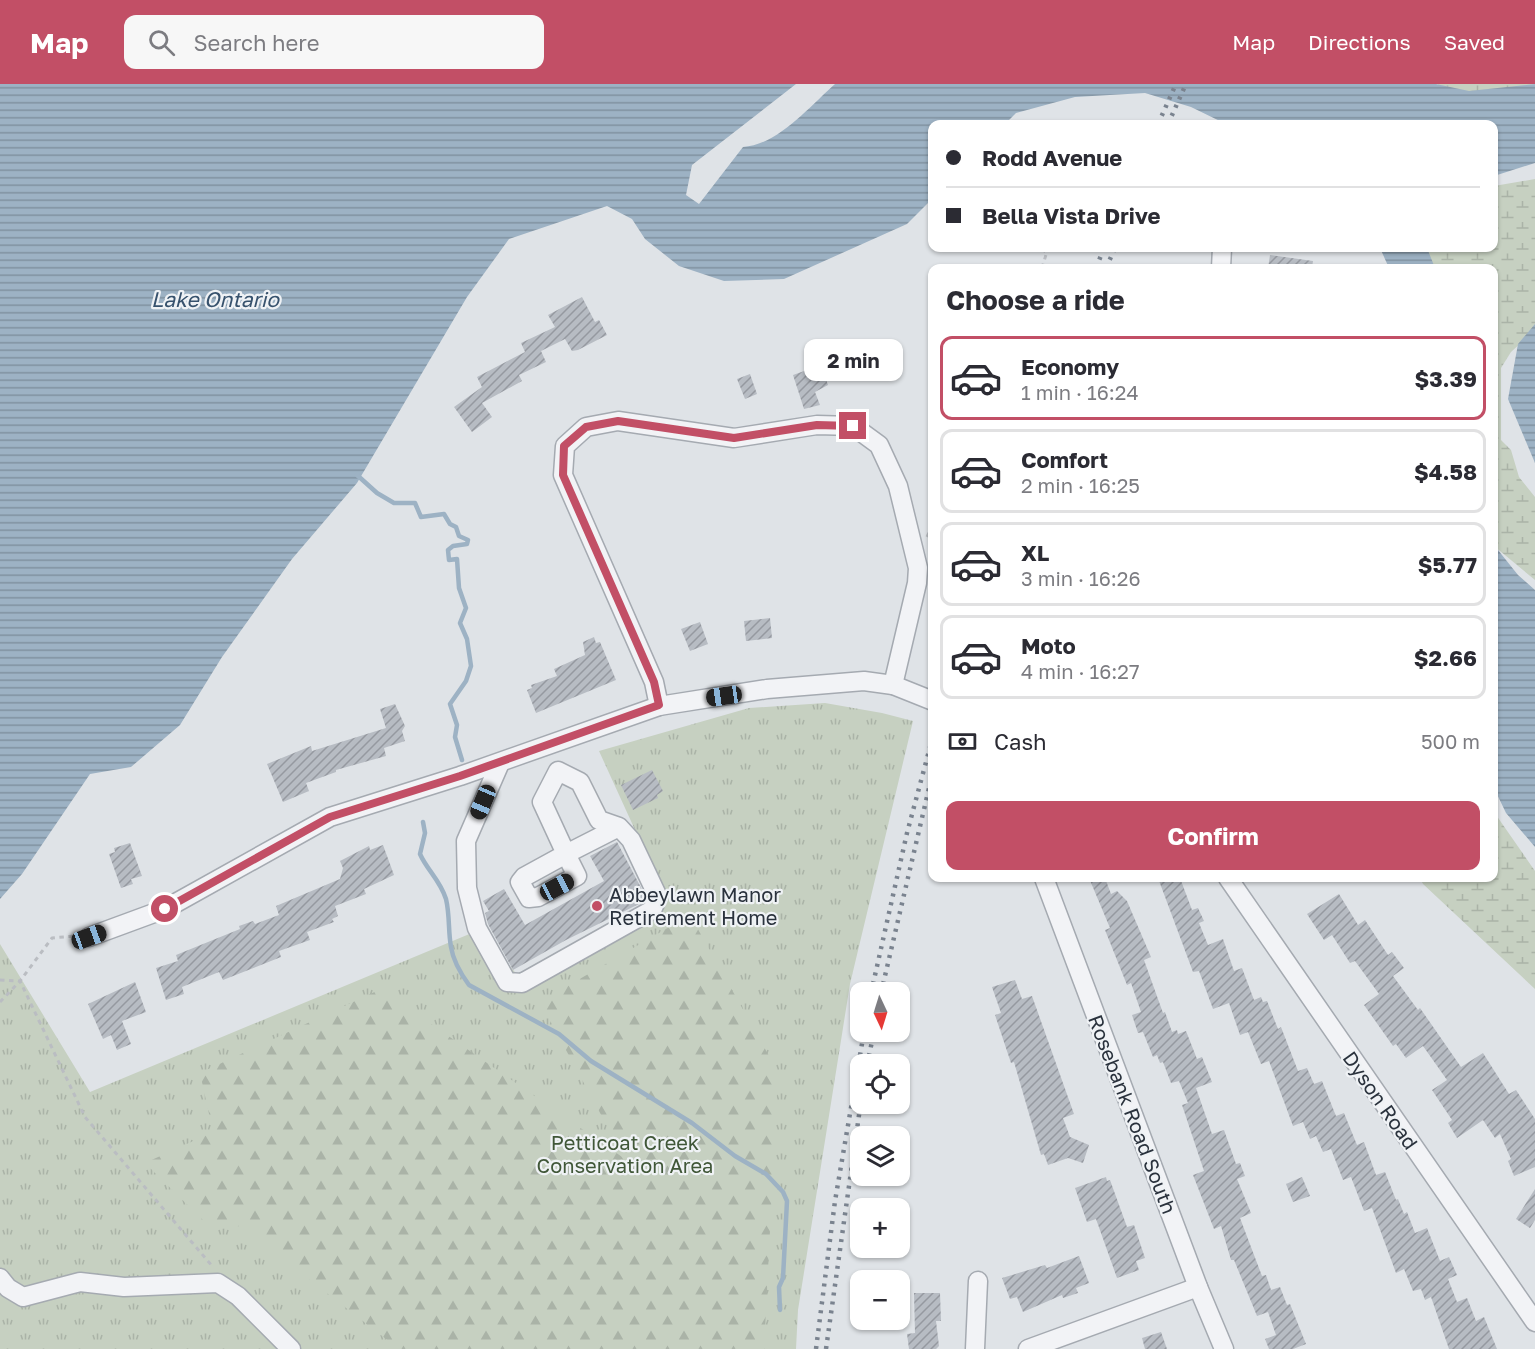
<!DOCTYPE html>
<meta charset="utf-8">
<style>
:root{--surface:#fff;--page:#f7f7f7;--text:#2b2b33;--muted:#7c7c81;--line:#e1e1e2;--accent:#c24f66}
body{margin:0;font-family:"Golos Text",sans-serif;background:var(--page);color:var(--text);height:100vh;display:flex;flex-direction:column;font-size:22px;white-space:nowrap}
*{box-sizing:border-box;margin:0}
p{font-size:20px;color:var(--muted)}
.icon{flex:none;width:33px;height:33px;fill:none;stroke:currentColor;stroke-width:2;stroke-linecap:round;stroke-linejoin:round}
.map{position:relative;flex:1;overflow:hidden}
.drawer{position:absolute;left:928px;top:180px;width:570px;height:618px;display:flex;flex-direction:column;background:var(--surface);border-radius:12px;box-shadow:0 2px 4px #0004}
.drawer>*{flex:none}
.banner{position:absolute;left:928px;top:36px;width:570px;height:132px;border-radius:12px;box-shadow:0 2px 4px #0004;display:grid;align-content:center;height:132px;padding:0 18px;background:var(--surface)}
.needle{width:39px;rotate:176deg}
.fabs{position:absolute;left:850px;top:898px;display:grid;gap:12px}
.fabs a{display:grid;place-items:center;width:60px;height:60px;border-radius:12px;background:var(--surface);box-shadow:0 2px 4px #0004;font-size:30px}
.end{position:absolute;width:27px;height:27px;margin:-14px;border:8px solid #c24f66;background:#fff;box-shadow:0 0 0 3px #fff}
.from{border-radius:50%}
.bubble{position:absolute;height:42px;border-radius:12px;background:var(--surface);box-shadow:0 2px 4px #0004;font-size:20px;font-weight:700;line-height:42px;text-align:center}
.car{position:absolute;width:18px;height:36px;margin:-18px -9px;border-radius:8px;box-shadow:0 0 4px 2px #0007;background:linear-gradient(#222 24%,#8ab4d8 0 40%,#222 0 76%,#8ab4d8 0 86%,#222 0)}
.banner b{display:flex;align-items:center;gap:21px;height:57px;font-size:22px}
.banner b+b{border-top:2px solid var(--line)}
.banner i{width:15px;height:15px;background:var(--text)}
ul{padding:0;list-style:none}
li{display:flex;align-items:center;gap:18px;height:84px;margin:0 12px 9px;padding:0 6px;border:3px solid var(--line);border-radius:12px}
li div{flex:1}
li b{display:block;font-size:22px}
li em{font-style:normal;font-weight:700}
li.on{border-color:var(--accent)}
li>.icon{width:54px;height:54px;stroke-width:1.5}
h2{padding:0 18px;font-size:27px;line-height:72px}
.pay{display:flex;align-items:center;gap:15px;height:66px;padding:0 18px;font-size:22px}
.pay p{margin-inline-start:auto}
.primary-button{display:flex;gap:12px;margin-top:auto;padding:12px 18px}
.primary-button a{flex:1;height:69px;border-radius:12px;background:var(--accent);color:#fff;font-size:24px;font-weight:700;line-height:69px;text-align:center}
header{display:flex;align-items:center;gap:36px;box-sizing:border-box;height:84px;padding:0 30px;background:var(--accent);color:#fff}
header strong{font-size:28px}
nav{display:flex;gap:33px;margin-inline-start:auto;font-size:21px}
.search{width:420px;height:54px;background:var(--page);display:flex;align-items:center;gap:15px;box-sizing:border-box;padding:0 21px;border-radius:12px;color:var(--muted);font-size:22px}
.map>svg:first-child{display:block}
</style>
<header>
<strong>Map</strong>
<div class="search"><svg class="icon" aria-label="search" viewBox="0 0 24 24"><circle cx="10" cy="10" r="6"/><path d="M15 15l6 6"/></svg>Search here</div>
<nav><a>Map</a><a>Directions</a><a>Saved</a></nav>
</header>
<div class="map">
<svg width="1535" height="1265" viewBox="0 0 1535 1265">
<defs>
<pattern id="grass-tufts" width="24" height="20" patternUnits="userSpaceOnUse" patternTransform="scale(1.5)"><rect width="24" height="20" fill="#c6d0c1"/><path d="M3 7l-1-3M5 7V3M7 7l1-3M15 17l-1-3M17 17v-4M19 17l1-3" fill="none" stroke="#aab3a7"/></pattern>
<pattern id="forest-firs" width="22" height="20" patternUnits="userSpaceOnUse" patternTransform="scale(1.5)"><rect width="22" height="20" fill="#c6d0c1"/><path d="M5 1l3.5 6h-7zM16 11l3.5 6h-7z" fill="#aab3a7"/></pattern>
<pattern id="wetland-marsh" width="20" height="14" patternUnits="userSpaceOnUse" patternTransform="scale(1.5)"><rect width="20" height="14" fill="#c6d0c1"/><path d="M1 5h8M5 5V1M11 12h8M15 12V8" fill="none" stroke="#aab3a7"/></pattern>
<pattern id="water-rules" width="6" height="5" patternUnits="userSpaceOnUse" patternTransform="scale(1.5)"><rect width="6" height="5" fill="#9db2c4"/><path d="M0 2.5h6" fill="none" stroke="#8091a0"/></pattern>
<pattern id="building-hatch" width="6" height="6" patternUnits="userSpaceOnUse" patternTransform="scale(1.5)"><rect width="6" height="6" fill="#b7bcc3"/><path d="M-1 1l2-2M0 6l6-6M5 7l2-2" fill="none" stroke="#9599a0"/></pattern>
</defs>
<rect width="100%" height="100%" fill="#dfe3e7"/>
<!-- grass -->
<path fill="url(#grass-tufts)" d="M825 619 882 629 913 637 850 900 798 1226 796 1265H0V860L90 1008 479 846 526 901 667 816 599 667 749 624Z"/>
<!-- forest -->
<path fill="url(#forest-firs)" d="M690 831 778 988 764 1265H399L240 1142 213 1146 145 1079 213 1048 200 989 381 905 625 1075 540 918Z"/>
<!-- wetland -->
<g fill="url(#wetland-marsh)">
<path d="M1438 0H1535L1439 17Z"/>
<path d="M1535 95V246L1511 268 1501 284V356L1511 366 1519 393 1535 413V496L1494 462V184H1430L1425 164H1494V102Z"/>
<path d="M1494 728 1535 787V905L1423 800 1420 794H1494Z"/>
</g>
<!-- water -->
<g fill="url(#water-rules)">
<path d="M0 0H796L692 81 686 111 699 120 743 63C778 61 810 22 835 0H1436L1469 7 1535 0V79L1494 92V40H1226L1191 23 1145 9 1075 13 1016 29 1005 40H933V114L907 140 784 195 724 197 679 182 645 155 632 135 607 122 509 155 467 213 357 399 292 475 222 573 180 641 131 683 90 690 22 790 0 815Z"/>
<path d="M1380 164H1427L1435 184H1389Z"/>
<path d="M1535 240V379L1508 315 1518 260Z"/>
<path d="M1494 461 1518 491 1535 506V763L1506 729 1494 704Z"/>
</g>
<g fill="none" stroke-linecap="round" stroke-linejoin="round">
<!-- stream -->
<g stroke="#9db2c4" stroke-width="4.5">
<path d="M357 391 377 409 394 419H415L421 433 444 430 450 440 456 443 459 452 468 456 467 460 453 462 448 466 449 476 457 475 459 504 466 524 460 539 467 555 471 582 466 597 450 620 457 641 455 653 462 676"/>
<path d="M423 738 425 749 420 770C427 786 440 796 446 815 450 832 448 847 451 863 453 876 461 890 469 901L559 950 591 977 692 1039 735 1072 766 1090 783 1108 787 1117 783 1194 779 1203 780 1226"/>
</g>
</g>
<!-- building -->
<g fill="url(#building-hatch)">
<path d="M1270 171 1313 177 1312 184H1268Z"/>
<path d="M582 213 595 238 599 236 607 251 578 266 572 267 565 255 541 267 546 278 519 291 522 297 482 319 492 333 472 348 454 323 482 303 477 293 525 268 521 259 555 243 548 231Z"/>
<path d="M821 281 828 301 815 308 820 321 804 325 793 291Z"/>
<path d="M750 290 757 310 745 315 737 295Z"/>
<path d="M770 534 772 554 746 557 744 537Z"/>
<path d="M700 538 708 560 690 567 681 545Z"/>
<path d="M594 553 596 559 600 558 616 596 536 629 527 606 532 604 531 601 557 592 554 585 585 571 583 558Z"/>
<path d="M395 620 405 642 402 647 405 657 384 664 386 672 336 686V688L306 699 309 707 283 718 267 680 311 662 312 667 386 644 380 625Z"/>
<path d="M652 686 663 707 657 711 658 714 633 726 621 701Z"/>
<path d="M617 758 646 813 643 818 566 856 513 886 488 840 485 829 489 827 483 817 504 805 525 841 604 797 590 772Z"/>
<path d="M130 759 142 792 131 795 133 800 121 804 109 770 115 768 114 764Z"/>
<path d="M383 761 394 791 364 805 366 810 335 822 338 832 332 835 334 838 307 848 310 856 279 867 281 873 223 896 219 888 182 903 184 910 166 916 156 884 178 877 176 871 240 845 239 842 253 837 255 840 279 831 276 822 340 795 343 784 340 777 369 762 370 766Z"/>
<path d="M1089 794H1105L1111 810 1117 807 1127 817 1151 873 1144 876 1163 929 1165 928 1172 948 1177 946 1178 950 1186 947 1197 975 1202 973 1212 998 1196 1004 1212 1050 1224 1046 1236 1080 1240 1079 1245 1092 1237 1095 1251 1129 1240 1134 1262 1192 1266 1191 1271 1206 1280 1203 1287 1221 1290 1220 1306 1260 1293 1265H1269L1265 1255 1276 1251 1268 1228 1257 1232 1234 1176H1231L1221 1142 1214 1145 1193 1091 1204 1087 1182 1021 1188 1019 1179 997 1171 999 1163 978 1160 979 1157 971 1153 973 1143 948 1138 949 1132 931 1141 928 1131 899 1127 901 1105 846 1110 844Z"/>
<path d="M1158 794H1180L1192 826 1198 824 1204 837 1199 839 1208 861 1223 855 1234 887 1242 884 1254 916 1261 913 1263 918 1267 917 1278 945 1281 943 1298 987 1307 984 1314 1000 1322 997 1336 1032 1344 1029 1357 1061 1364 1058 1376 1091 1385 1088 1396 1116 1398 1115 1404 1130 1407 1128 1415 1149 1427 1144 1440 1177 1449 1173 1457 1191 1448 1195 1457 1218 1467 1214 1476 1237 1484 1233 1497 1265H1449L1431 1213 1425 1216 1421 1205 1413 1207 1404 1185 1396 1189 1372 1124 1364 1127 1351 1093 1343 1096 1331 1065 1323 1068 1316 1052 1310 1055 1303 1038 1293 1042 1269 977 1261 980 1248 948 1240 951 1229 919 1213 925 1199 887 1193 888Z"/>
<path d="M1339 810 1358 841 1365 836 1388 871 1392 868 1404 884 1393 892 1418 926 1420 924 1461 983 1483 969 1509 1010 1516 1006 1535 1035V1083L1514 1092 1508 1077 1511 1075 1500 1050 1495 1054 1483 1036 1457 1054 1448 1039 1452 1036 1432 1006 1447 996 1423 962 1406 974 1396 960 1393 962 1364 921 1379 910 1355 877 1350 879 1332 851 1324 856 1307 830Z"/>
<path d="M1015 896 1022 915 1032 912 1074 1030 1063 1034 1070 1053 1089 1061 1083 1079 1068 1074 1048 1081 1044 1070 1041 1071 1014 978 1011 979 995 931 1001 929 992 903Z"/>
<path d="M135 898 146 928 122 937 131 960 117 966 111 951 103 955 88 920Z"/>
<path d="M1106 1093 1107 1097 1110 1096 1127 1143 1134 1141 1145 1174 1136 1177 1139 1186 1117 1194 1096 1135 1087 1138 1075 1104Z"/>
<path d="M1302 1093 1310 1112 1293 1118 1286 1100Z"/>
<path d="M1535 1105V1136L1530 1144 1516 1135Z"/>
<path d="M1079 1172 1089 1199 1076 1204 1078 1209 1063 1214 1062 1211 1023 1228 1017 1213 1010 1215 1002 1194 1045 1181 1047 1184Z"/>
<path d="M914 1209H940L941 1237H936L939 1262 936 1265H909L907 1250 915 1249Z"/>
<path d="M1161 1248 1167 1265H1145L1142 1254Z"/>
</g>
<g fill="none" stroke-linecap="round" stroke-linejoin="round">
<defs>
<g id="minor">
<path d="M1221 184 1222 164"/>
<path d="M659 622 654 598 563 391 565 362 586 343 618 337 734 354 817 341 853 342 879 361 898 402 918 484 917 499 893 601"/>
<path d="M500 679 466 757 467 804 477 844 507 898 522 899 652 826 658 813 631 756 619 743 599 736 580 698 558 687 542 718 566 770 524 793 520 798 529 814 538 813 577 792 566 770 619 743"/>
<path d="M1044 794 1198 1203 1224 1265"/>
<path d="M1228 794 1535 1238"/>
<path d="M89 853 165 825 330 733 460 692 659 622 767 605 864 597 893 601 933 617"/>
<path d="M0 1194 8 1204 23 1213 80 1198 124 1203 218 1199 238 1212 291 1265"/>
<path d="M975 1265 978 1197"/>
<path d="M1028 1265 1198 1203"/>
</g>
</defs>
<!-- minor casing -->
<use href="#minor" stroke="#a5aab1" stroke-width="21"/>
<!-- path -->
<g stroke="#babdc2" stroke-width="3" stroke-dasharray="4.5 4.5" stroke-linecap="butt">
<path d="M1043 164 1046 169"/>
<path d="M1042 184 1048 164"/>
<path d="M927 453 933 440"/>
<path d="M0 896 20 897 85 1033 213 1183"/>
<path d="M0 918 20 897 52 854 75 852"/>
</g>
<!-- minor -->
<use href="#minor" stroke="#f2f3f6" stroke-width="18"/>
<!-- rail -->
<g stroke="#7a838f" stroke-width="4.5" stroke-dasharray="3 6" stroke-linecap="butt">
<path d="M1158 40 1176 0"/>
<path d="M1168 40 1186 0"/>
<path d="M1096 184 1104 164"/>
<path d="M1106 184 1115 164"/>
<path d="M871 909 907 749 933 652"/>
<path d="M881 909 933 687"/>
<path d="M867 981 874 948"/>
<path d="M816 1265 835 1117 864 948"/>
<path d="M826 1265 861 1017"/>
</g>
</g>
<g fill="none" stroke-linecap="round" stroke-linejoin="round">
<!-- route -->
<path stroke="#c24f66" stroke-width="8" d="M165 825 330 733 460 692 659 621 654 598 563 391 564 362 586 343 618 337 734 354 817 341 853 342"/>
</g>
<!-- markers -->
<circle fill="#c24f66" stroke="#eff2f5" stroke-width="2" cx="597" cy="822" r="6"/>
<g text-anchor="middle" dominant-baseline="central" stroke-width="4.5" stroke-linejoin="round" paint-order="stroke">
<!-- poi labels -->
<g font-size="20" fill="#2a323d" stroke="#eff2f5" text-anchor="start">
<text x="609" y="810">Abbeylawn Manor<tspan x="609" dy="23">Retirement Home</tspan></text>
</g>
<!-- street labels -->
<g font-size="20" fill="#2a323d" stroke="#eff2f5">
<text transform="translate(1381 1016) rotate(55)">Dyson Road</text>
<text transform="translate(1133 1030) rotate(69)">Rosebank Road South</text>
</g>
<!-- park labels -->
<g font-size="20" fill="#405738" stroke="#eff2f5">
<text x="625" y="1058">Petticoat Creek<tspan x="625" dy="23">Conservation Area</tspan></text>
</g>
<!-- water labels -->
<g font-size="21" font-style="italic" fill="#37526d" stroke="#eff2f5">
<text x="215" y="215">Lake Ontario</text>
</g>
</g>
</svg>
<div class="fabs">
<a><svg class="needle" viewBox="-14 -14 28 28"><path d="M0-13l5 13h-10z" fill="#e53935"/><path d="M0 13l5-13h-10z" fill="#7c7c81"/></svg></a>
<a><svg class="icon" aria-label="locate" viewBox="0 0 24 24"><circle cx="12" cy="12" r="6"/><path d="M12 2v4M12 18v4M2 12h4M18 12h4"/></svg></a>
<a><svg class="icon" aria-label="layers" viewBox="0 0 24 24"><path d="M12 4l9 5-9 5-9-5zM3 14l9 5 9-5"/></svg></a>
<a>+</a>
<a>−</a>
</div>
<i class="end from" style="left:165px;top:825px"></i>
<i class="end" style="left:853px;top:342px"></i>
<div class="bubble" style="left:804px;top:255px;width:99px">2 min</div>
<i class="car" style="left:724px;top:612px;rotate:262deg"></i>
<i class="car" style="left:483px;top:718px;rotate:203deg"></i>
<i class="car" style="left:557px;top:803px;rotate:62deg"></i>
<i class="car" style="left:89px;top:853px;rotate:70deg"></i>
<div class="banner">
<b><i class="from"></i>Rodd Avenue</b>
<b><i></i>Bella Vista Drive</b>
</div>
<section class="drawer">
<h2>Choose a ride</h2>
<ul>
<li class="on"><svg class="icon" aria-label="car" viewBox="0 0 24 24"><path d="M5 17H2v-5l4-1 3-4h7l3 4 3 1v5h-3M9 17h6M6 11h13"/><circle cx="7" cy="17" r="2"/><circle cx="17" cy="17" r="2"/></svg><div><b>Economy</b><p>1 min · 16:24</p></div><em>$3.39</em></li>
<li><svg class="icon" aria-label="car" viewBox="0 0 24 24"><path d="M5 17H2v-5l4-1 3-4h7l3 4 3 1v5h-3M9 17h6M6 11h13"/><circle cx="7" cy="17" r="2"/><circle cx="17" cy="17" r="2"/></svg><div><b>Comfort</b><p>2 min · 16:25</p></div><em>$4.58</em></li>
<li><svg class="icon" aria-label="car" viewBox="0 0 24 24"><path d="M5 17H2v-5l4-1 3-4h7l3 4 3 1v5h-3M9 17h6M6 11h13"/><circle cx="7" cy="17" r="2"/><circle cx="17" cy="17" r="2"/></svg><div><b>XL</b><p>3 min · 16:26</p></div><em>$5.77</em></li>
<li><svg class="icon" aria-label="car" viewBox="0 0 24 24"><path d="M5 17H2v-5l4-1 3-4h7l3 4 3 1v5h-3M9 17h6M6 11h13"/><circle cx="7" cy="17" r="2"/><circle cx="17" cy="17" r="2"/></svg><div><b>Moto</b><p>4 min · 16:27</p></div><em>$2.66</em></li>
</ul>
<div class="pay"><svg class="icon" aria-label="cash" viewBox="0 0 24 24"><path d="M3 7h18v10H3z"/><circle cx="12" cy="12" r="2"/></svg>Cash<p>500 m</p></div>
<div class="primary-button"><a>Confirm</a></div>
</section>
</div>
